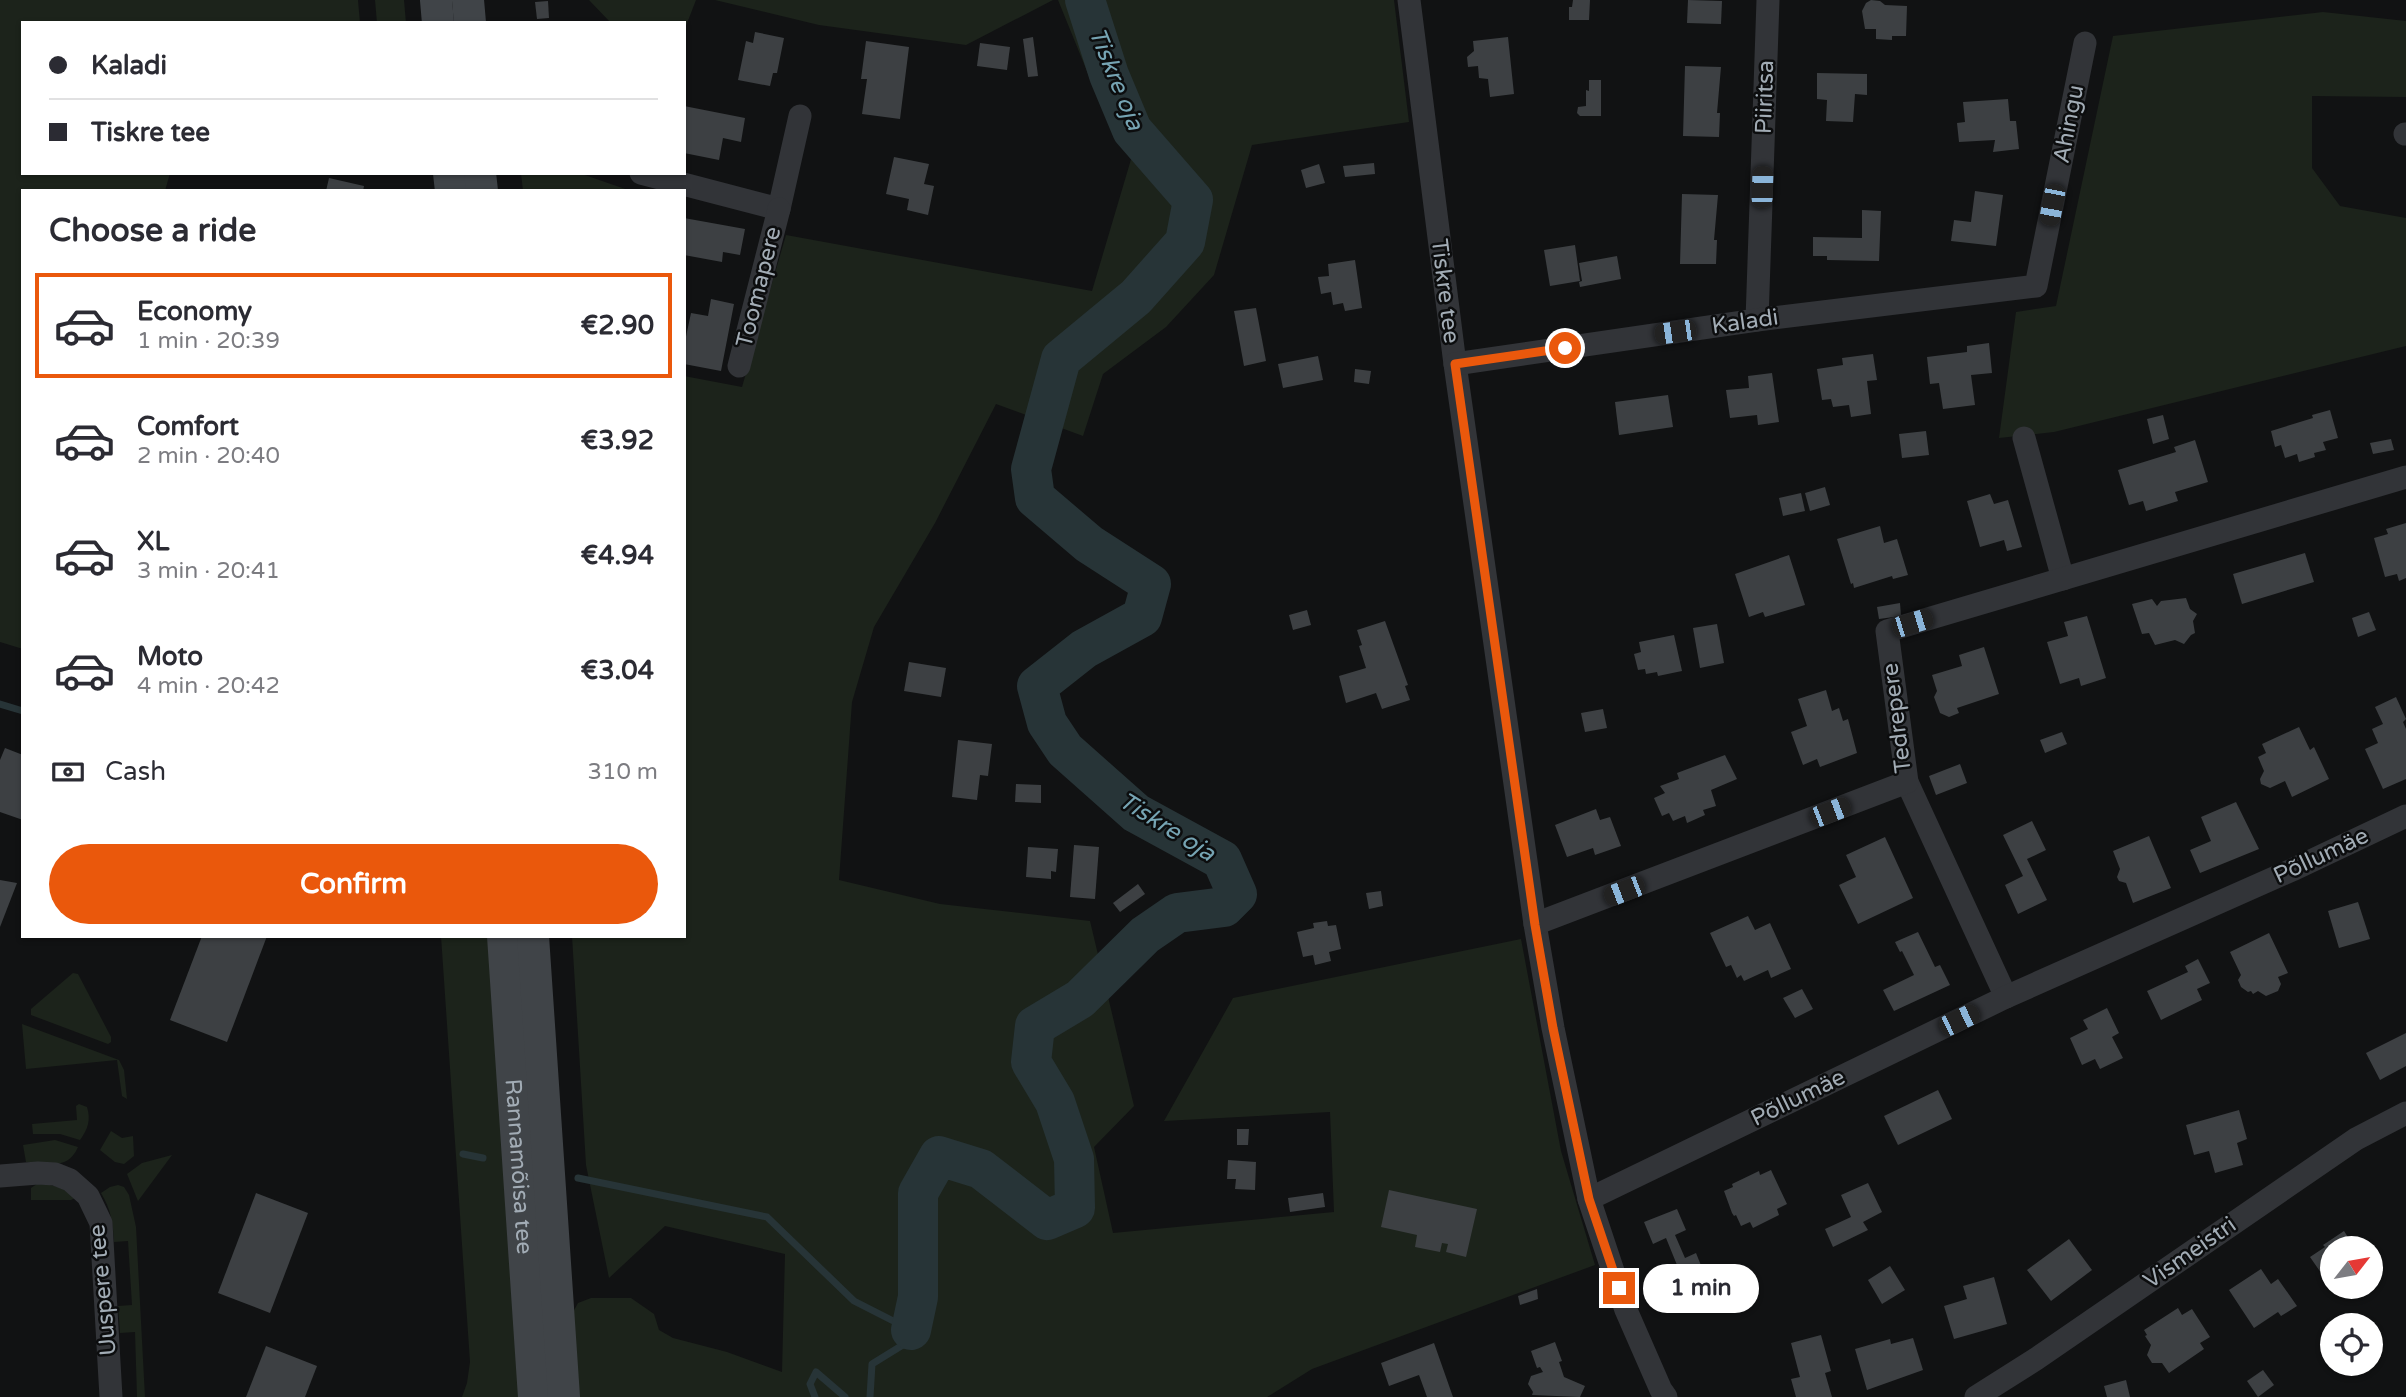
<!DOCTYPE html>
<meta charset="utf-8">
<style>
:root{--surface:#fff;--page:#f7f7f7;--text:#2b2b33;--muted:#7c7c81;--line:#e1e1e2;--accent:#ea580c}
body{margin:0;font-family:"Varela Round",sans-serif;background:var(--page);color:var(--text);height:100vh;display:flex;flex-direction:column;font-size:26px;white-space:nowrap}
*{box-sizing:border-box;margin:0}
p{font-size:23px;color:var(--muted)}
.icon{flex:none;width:38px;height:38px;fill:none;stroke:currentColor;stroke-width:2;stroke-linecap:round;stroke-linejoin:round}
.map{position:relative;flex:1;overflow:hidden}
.panel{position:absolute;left:21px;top:189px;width:665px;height:749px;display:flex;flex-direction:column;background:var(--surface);border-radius:0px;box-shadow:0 2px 5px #0004}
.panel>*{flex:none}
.hud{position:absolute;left:21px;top:21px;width:665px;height:154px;border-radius:0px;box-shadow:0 2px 5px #0004;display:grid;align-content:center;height:154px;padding:0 28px;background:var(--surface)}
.needle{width:46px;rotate:59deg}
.controls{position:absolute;left:2320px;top:1236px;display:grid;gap:14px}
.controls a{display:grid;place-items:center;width:63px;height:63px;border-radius:50%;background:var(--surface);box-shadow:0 2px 5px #0004;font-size:35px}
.end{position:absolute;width:32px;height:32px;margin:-16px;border:9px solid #ea580c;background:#fff;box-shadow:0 0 0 4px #fff}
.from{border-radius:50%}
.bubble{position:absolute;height:49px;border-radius:24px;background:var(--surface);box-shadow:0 2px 5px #0004;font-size:23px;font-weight:700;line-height:49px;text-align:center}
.car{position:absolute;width:21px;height:42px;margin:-21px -10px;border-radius:9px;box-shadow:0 0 5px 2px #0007;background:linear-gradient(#222 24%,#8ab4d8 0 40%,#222 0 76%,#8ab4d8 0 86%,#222 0)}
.hud b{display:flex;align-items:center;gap:24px;height:66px;font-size:26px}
.hud b+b{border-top:2px solid var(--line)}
.hud i{width:18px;height:18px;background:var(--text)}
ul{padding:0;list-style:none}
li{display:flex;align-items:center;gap:21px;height:105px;margin:0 14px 10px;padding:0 14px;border:4px solid transparent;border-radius:0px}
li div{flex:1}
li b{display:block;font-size:26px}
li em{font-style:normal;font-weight:700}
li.active{border-color:var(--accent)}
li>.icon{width:63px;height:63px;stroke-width:1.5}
h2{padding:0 28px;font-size:32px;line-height:84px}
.pay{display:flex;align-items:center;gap:18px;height:77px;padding:0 28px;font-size:26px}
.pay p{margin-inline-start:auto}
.primary-button{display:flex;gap:14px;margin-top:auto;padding:14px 28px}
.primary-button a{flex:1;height:80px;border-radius:42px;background:var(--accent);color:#fff;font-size:28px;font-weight:700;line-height:80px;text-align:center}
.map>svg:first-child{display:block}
</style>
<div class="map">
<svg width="2406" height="1397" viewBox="0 0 2406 1397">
<rect width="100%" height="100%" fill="#111213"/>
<!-- green -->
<g fill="#1c231b">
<path d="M0 0H358L360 23H23V173H170L165 191H23V649L0 642Z"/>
<path d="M375 0H404L406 23H377Z"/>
<path d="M589 0H696L684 31V23H611Z"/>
<path d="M715 0H1053L966 45 819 25Z"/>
<path d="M1058 0H1394L1409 122 1252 145 1214 275 1166 327 1103 374 1083 436 996 404 935 523 874 627 852 702 839 880 940 904 1090 921 1134 1106 1094 1147 1113 1233 1334 1212 1330 1112 1164 1121 1233 998 1521 939 1561 1151 1595 1265 1312 1369 1267 1397H578L572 1314 578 1303 591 1298H631L654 1314 659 1330 673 1338 727 1352 782 1372 785 1254 665 1226 609 1278 586 1165 572 936H684V376L742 387 786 235 1092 291 1132 156 1113 135Z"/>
<path d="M2323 12 2406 21V97L2312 96V168L2340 206 2406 218V346L2054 432 1999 438 2016 312 2056 306 2113 36Z"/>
<path d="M521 173H579L631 191H523Z"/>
<path d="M441 936H489L519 1397H462L467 1383 470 1362Z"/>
<path d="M73 973 78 974 111 1037V1042L108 1044 31 1015V1009Z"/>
<path d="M22 1024 119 1060 124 1070 127 1099 122 1096 117 1060 26 1069Z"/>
<path d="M79 1104 87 1107C91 1120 88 1129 80 1140L60 1134H33L32 1124 77 1120 76 1106Z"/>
<path d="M111 1131 122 1138 133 1136 134 1156 124 1164 115 1162 100 1150Z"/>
<path d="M55 1140 78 1147C67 1172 48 1161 26 1162L23 1145Z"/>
<path d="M172 1155 138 1201 127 1174 142 1163Z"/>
<path d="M37 1184C53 1184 63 1187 75 1198L71 1200H31V1188Z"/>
<path d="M118 1185 124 1187 129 1195 136 1227 145 1397H137L135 1332 120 1333 118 1306 132 1305 128 1241 114 1242C113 1223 111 1209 101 1193L110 1187Z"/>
</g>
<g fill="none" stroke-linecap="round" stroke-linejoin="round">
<!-- stream -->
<g stroke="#273437" stroke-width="7">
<path d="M0 704 23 711"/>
<path d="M463 1154 483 1158"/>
<path d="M578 1178 767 1217 854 1301 911 1330 906 1343 872 1364 870 1397"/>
<path d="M815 1397 810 1384 816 1372 845 1397"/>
</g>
<!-- river -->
<path stroke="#273437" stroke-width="40" d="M911 1330 918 1297V1193L939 1156 981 1169 1047 1220 1075 1208 1074 1159 1055 1102 1031 1062 1035 1026 1080 999 1145 935 1177 913 1224 907 1237 894 1222 860 1136 813 1065 750 1047 723 1037 686 1084 649 1142 617 1151 584 1089 544 1035 498 1031 469 1061 359 1136 297 1185 242 1193 200 1132 130 1109 75 1085 0"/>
</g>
<!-- building -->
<g fill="#3d4043">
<path d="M1573 0H1590L1589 20H1569V7H1572Z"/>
<path d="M1688 0 1722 1 1721 24 1687 23Z"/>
<path d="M1871 0 1880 1 1885 5 1907 6 1906 36H1892V40L1876 39V29H1865L1862 11 1866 3Z"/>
<path d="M548 1 549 18 537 19 535 2Z"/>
<path d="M755 32 784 38 777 73H773L770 86 738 80 746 41 753 43Z"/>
<path d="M1033 37 1038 76 1028 77 1023 39Z"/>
<path d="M1508 37 1514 94 1490 97 1488 79 1479 78 1478 66 1468 67 1467 57 1474 51 1473 41Z"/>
<path d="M866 41 909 47 900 119 862 114 867 79H861Z"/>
<path d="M980 43 1010 47 1007 70 977 66Z"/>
<path d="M1685 66 1721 67 1717 113H1720L1719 137 1683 136Z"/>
<path d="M1817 73 1867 74V95L1855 94 1853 122 1826 121 1827 100 1817 99Z"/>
<path d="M1589 80H1601V116H1580L1577 113 1578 107 1586 106V90L1589 91Z"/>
<path d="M2008 99 2010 121H2016L2019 149 1993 152 1995 140 1959 142 1957 123 1965 122 1963 102Z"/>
<path d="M684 106 745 118 741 142 723 138 719 160 684 153Z"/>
<path d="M894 157 929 164 924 184 934 186 928 215 907 210 909 199 886 194Z"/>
<path d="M1374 163 1375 174 1345 177 1343 166Z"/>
<path d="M1319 164 1325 183 1306 188 1301 170Z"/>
<path d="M329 178 364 186 363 191H326Z"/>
<path d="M1975 191 2003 195 1996 246 1951 241 1954 220 1971 222Z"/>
<path d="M1682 194 1718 195 1714 240H1717L1716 264H1680Z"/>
<path d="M1862 210 1881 211 1879 261 1827 260V256H1813V237L1862 238Z"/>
<path d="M684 218 745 229 740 255 723 252 722 262 684 255Z"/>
<path d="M1575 245 1580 281 1550 286 1544 250Z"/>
<path d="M1617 256 1621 279 1580 287 1579 282 1582 281 1579 263Z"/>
<path d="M1355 260 1362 308 1345 311 1343 303 1333 305 1331 292 1321 294 1318 277 1329 276 1328 264Z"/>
<path d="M711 299 734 304 721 371 684 364V346L691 313 708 316Z"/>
<path d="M1256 308 1266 361 1244 366 1234 311Z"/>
<path d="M1989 343 1992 373 1971 375 1975 405 1943 409 1939 383 1930 384 1927 357 1967 352V346Z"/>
<path d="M1873 354 1877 380 1867 381 1871 414 1851 417 1849 405 1833 407 1831 399 1822 400 1817 369 1843 365 1842 358Z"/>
<path d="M1318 356 1323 380 1283 388 1278 364Z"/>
<path d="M1355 369 1371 371 1369 384 1354 382Z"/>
<path d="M1772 373 1779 422 1758 425 1757 415 1730 418 1726 390 1749 388 1748 376Z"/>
<path d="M1668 395 1673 427 1619 435 1615 402Z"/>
<path d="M2330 410 2338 438 2323 442 2326 450 2314 453 2315 457 2299 462 2297 454 2285 458 2281 445 2275 447 2271 431 2313 418 2312 415Z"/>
<path d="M2163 415 2169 439 2153 444 2147 419Z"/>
<path d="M1926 431 1929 455 1902 458 1899 434Z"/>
<path d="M2391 439 2394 450 2373 454 2370 443Z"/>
<path d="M2195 440 2208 482 2175 492 2178 501 2146 511 2143 501 2129 505 2118 470 2176 452 2174 447Z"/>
<path d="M1825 487 1830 505 1810 511 1805 493Z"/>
<path d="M1801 493 1805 511 1783 516 1779 498Z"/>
<path d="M1990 494 1994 504 2008 500 2022 547 2007 551 2004 540 1980 547 1967 501Z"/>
<path d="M2406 523V578L2399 581 2397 574 2385 577 2374 538 2388 534 2386 529Z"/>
<path d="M1880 526 1884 543 1897 539 1908 575 1893 579 1892 576 1854 588 1853 583 1851 584 1837 539Z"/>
<path d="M2305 553 2314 582 2242 604 2233 574Z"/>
<path d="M1789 555 1805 605 1765 617 1763 612 1749 617 1735 574Z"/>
<path d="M2186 598 2190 609 2197 614 2193 621 2195 633 2191 635 2184 644 2175 640 2155 645 2149 633 2142 634 2132 604 2152 599 2157 606 2161 601Z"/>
<path d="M1900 603 1901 616 1879 619 1877 607Z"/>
<path d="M1307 610 1311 625 1293 630 1289 615Z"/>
<path d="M2369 612 2376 630 2358 637 2352 618Z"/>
<path d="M2087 616 2106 678 2081 686 2079 678 2060 684 2047 642 2068 636 2064 622Z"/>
<path d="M1385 621 1408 685 1405 686 1410 700 1382 709 1376 693 1346 703 1339 676 1366 668 1359 646 1362 645 1357 630Z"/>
<path d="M1717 624 1724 663 1700 668 1693 628Z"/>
<path d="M1674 635 1682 671 1658 676 1657 672 1646 674 1645 669 1638 670 1634 654 1641 652 1639 642Z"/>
<path d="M1984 647 1999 694 1957 708 1959 713 1949 717 1940 713 1934 697 1937 691 1932 675 1962 666 1959 655Z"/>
<path d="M909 662 946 668 941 697 904 691Z"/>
<path d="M1826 690 1832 711 1839 708 1843 721 1848 719 1857 753 1820 767 1817 759 1803 765 1791 732 1807 726 1798 699Z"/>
<path d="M2396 697 2406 719 2403 722 2406 729V779L2383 789 2365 749 2378 743 2372 729 2383 724 2375 707Z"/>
<path d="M1603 709 1607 728 1585 732 1581 713Z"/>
<path d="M2299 727 2310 750 2314 747 2329 779 2292 797 2285 781 2270 788 2261 784 2260 779 2264 771 2258 757 2266 753 2262 744Z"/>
<path d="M2062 732 2067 744 2045 753 2040 740Z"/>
<path d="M958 740 992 744 988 776 980 775 977 800 952 797Z"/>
<path d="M5 748 23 755V820L0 812V760Z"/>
<path d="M1725 755 1737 779 1711 790 1716 806 1703 810 1705 815 1687 823 1685 816 1673 821 1669 813 1662 816 1654 798 1665 793 1660 786 1679 779 1677 773Z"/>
<path d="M1960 764 1967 783 1936 795 1929 776Z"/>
<path d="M1016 784 1041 785V803L1015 802Z"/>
<path d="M2236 802 2259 849 2200 873 2190 850 2211 841 2201 817Z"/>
<path d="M1596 809 1600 820 1610 817 1621 846 1595 855 1593 848 1567 857 1555 825Z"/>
<path d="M2032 821 2046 850 2027 859 2047 900 2018 914 2005 885 2023 876 2003 835Z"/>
<path d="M2149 836 2171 888 2133 903 2126 883 2119 881 2117 877 2120 869 2113 851Z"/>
<path d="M1885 837 1913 898 1858 924 1839 885 1856 877 1846 855Z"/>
<path d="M1074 845 1099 847 1095 899 1070 897Z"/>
<path d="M1028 847 1058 849 1056 872 1051 871V879L1026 877Z"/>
<path d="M0 880 17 883 0 927Z"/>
<path d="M1138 884 1145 894 1120 912 1113 903Z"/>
<path d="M1381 891 1383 906 1369 909 1366 893Z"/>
<path d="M2358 902 2370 939 2339 948 2328 911Z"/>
<path d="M1748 916 1755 930 1770 923 1791 969 1771 978 1768 970 1744 981 1741 975 1737 978 1731 965 1726 967 1710 933Z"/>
<path d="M1327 921 1328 926 1336 925 1341 949 1329 952 1331 961 1315 965 1313 955 1303 957 1297 932 1314 928 1313 923Z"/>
<path d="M1918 932 1935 967 1940 965 1950 985 1894 1011 1883 990 1914 975 1902 951 1900 952 1895 942Z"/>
<path d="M2269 933 2288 973 2278 977 2281 984 2278 991 2266 996 2258 991 2253 994 2251 991 2248 992 2241 987 2238 980 2241 975 2230 952Z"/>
<path d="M202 936H267L227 1042 170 1020Z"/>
<path d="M2198 959 2210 983 2197 989 2202 1000 2161 1020 2147 991 2188 972 2185 966Z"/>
<path d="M1802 989 1813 1009 1795 1018 1783 998Z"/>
<path d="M2107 1008 2119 1033 2112 1037 2123 1058 2100 1069 2095 1059 2082 1065 2070 1038 2088 1029 2083 1020Z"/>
<path d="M2406 1033V1066L2380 1080 2366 1053Z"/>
<path d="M1938 1090 1952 1119 1898 1145 1884 1116Z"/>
<path d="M2239 1110 2247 1139 2237 1143 2243 1165 2215 1173 2209 1151 2194 1155 2186 1125Z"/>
<path d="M1237 1129H1249L1248 1145H1237Z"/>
<path d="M1228 1160 1256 1162 1255 1190 1235 1189 1236 1179H1227Z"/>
<path d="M1771 1170 1787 1204 1777 1209 1779 1215 1753 1228 1750 1222 1741 1226 1736 1215 1734 1216 1732 1213 1724 1191 1733 1187 1732 1184 1759 1171 1760 1175Z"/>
<path d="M1868 1183 1882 1212 1863 1222 1868 1230 1833 1247 1825 1229 1851 1217 1841 1195Z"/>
<path d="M1389 1190 1477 1209 1466 1257 1446 1252 1448 1244 1442 1243 1440 1252 1415 1247 1417 1235 1381 1227Z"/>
<path d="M256 1193 308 1213 270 1313 218 1293Z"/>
<path d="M1323 1193 1325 1207 1290 1212 1288 1198Z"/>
<path d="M1677 1209 1686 1230 1675 1235 1685 1258 1696 1253 1711 1290 1687 1300 1674 1267 1677 1265 1666 1238 1653 1244 1644 1222Z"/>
<path d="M2344 1231 2355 1248H2333V1286H2364L2346 1298 2340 1290 2335 1293 2310 1257 2325 1247 2323 1245Z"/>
<path d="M2069 1239 2092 1270 2051 1301 2027 1270Z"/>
<path d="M1890 1266 1905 1290 1882 1304 1868 1280Z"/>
<path d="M2261 1269 2271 1284 2278 1279 2297 1306 2281 1316 2278 1312 2254 1328 2229 1290Z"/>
<path d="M1994 1277 2007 1324 1954 1339 1944 1306 1967 1299 1963 1286Z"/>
<path d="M1537 1289 1538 1299 1520 1305 1518 1296Z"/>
<path d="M2178 1308 2182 1315 2192 1309 2210 1337 2200 1343 2204 1349 2169 1373 2162 1363H2152L2147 1355 2151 1345 2145 1336 2147 1335 2144 1330Z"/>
<path d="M1821 1335 1831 1371 1825 1373 1832 1397H1796L1791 1379 1800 1377 1791 1343Z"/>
<path d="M1913 1338 1923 1370 1867 1390 1855 1349 1890 1339 1891 1344Z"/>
<path d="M1555 1342 1562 1361 1559 1362 1564 1377 1585 1386 1580 1397 1532 1395 1533 1392 1528 1384 1531 1376 1543 1372 1540 1367 1537 1368 1531 1351Z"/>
<path d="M1434 1343 1453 1397H1427L1419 1375 1389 1386 1381 1363Z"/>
<path d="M266 1346 317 1366 305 1397H246Z"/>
<path d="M2263 1370 2274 1385 2258 1397 2247 1381Z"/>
<path d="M2126 1380 2130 1397H2107L2104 1386Z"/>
</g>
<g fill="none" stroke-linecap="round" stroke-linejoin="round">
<!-- street -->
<g stroke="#323438" stroke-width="23">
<path d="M1409 0 1455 364 1535 924 1553 1028 1589 1199 1626 1310 1661 1390 1666 1397"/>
<path d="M2405 134H2406"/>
<path d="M641 173 779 209 800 116"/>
<path d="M1757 320 1768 0"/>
<path d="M1455 364 1757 320 2036 286 2085 43"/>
<path d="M739 366 779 209"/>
<path d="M2024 438 2063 579"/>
<path d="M1907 782 2006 997"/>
<path d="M1535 924 1907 782 1887 631 2406 477"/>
<path d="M0 1176 38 1173 55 1174 70 1180 88 1196 101 1223 111 1397"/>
<path d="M1589 1199 2006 997 2292 870 2406 816"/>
<path d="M1976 1397 2036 1359 2356 1139 2406 1113"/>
</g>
<!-- secondary -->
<g stroke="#404448" stroke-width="32">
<path d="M436 0 438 23"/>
<path d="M468 0 470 23"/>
<path d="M449 173 451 191"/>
<path d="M480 173 482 191"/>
<path id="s1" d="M503 936 534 1397"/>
<path d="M533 936 564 1397"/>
</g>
</g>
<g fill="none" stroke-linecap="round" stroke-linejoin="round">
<!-- route -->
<path stroke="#ea580c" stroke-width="9" d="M1565 348 1455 364 1535 925 1553 1028 1589 1199 1619 1288"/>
</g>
<g text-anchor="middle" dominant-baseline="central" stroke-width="5" stroke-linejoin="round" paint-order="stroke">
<!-- street labels -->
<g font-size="23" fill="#a2acb5" stroke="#0c0d0e">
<text transform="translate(1765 97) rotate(-88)">Piiritsa</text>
<text transform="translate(2069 124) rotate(-79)">Ahingu</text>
<text transform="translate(759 287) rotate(-76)">Toomapere</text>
<text transform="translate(1445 291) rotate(83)">Tiskre tee</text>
<text transform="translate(1745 322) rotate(-8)">Kaladi</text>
<text transform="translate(1897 718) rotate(-97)">Tedrepere</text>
<text transform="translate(2321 856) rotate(-25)">Põllumäe</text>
<text transform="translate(1798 1098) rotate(-26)">Põllumäe</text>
<text stroke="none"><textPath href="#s1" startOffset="231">Rannamõisa tee</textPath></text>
<text transform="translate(2190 1253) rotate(-35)">Vismeistri</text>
<text transform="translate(103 1290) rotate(-95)">Uuspere tee</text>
</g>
<!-- water labels -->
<g font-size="24" font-style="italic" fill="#76a4b3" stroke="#0c0d0e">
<text transform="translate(1116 79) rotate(68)">Tiskre oja</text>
<text transform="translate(1167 827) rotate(32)">Tiskre oja</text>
</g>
</g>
</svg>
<div class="controls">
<a><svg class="needle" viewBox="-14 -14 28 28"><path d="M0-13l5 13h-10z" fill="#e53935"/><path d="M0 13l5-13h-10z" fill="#7c7c81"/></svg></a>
<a><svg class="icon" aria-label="locate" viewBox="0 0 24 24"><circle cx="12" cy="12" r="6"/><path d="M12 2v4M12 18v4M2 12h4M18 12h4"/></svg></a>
</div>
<i class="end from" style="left:1565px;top:348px"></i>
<i class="end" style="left:1619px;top:1288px"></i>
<div class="bubble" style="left:1643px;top:1264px;width:116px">1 min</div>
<i class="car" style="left:1762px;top:187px;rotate:2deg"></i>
<i class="car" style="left:2052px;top:205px;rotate:191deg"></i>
<i class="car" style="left:1675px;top:332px;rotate:262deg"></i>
<i class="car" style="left:1912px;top:623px;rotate:73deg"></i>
<i class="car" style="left:1830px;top:812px;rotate:69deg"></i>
<i class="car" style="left:1624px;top:891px;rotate:249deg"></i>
<i class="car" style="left:1959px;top:1020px;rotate:64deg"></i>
<div class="hud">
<b><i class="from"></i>Kaladi</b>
<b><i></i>Tiskre tee</b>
</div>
<section class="panel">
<h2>Choose a ride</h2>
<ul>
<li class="active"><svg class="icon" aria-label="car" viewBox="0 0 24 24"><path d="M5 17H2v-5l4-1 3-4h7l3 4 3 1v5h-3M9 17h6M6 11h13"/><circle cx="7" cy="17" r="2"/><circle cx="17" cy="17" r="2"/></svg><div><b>Economy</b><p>1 min · 20:39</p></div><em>€2.90</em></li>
<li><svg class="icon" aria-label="car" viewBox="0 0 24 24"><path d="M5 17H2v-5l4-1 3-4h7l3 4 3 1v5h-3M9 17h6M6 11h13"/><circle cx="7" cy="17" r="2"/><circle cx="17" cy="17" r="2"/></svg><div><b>Comfort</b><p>2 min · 20:40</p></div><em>€3.92</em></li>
<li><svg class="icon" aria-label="car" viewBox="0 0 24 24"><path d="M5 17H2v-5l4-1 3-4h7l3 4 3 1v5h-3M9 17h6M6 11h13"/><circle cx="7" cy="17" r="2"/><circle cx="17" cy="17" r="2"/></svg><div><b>XL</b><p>3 min · 20:41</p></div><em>€4.94</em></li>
<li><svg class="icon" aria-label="car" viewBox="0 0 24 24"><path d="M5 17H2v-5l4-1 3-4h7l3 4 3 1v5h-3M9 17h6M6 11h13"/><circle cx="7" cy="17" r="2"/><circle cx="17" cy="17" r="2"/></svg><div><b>Moto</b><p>4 min · 20:42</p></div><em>€3.04</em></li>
</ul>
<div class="pay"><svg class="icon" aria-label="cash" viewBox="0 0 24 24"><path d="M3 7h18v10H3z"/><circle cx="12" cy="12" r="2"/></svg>Cash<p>310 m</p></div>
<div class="primary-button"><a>Confirm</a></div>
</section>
</div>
